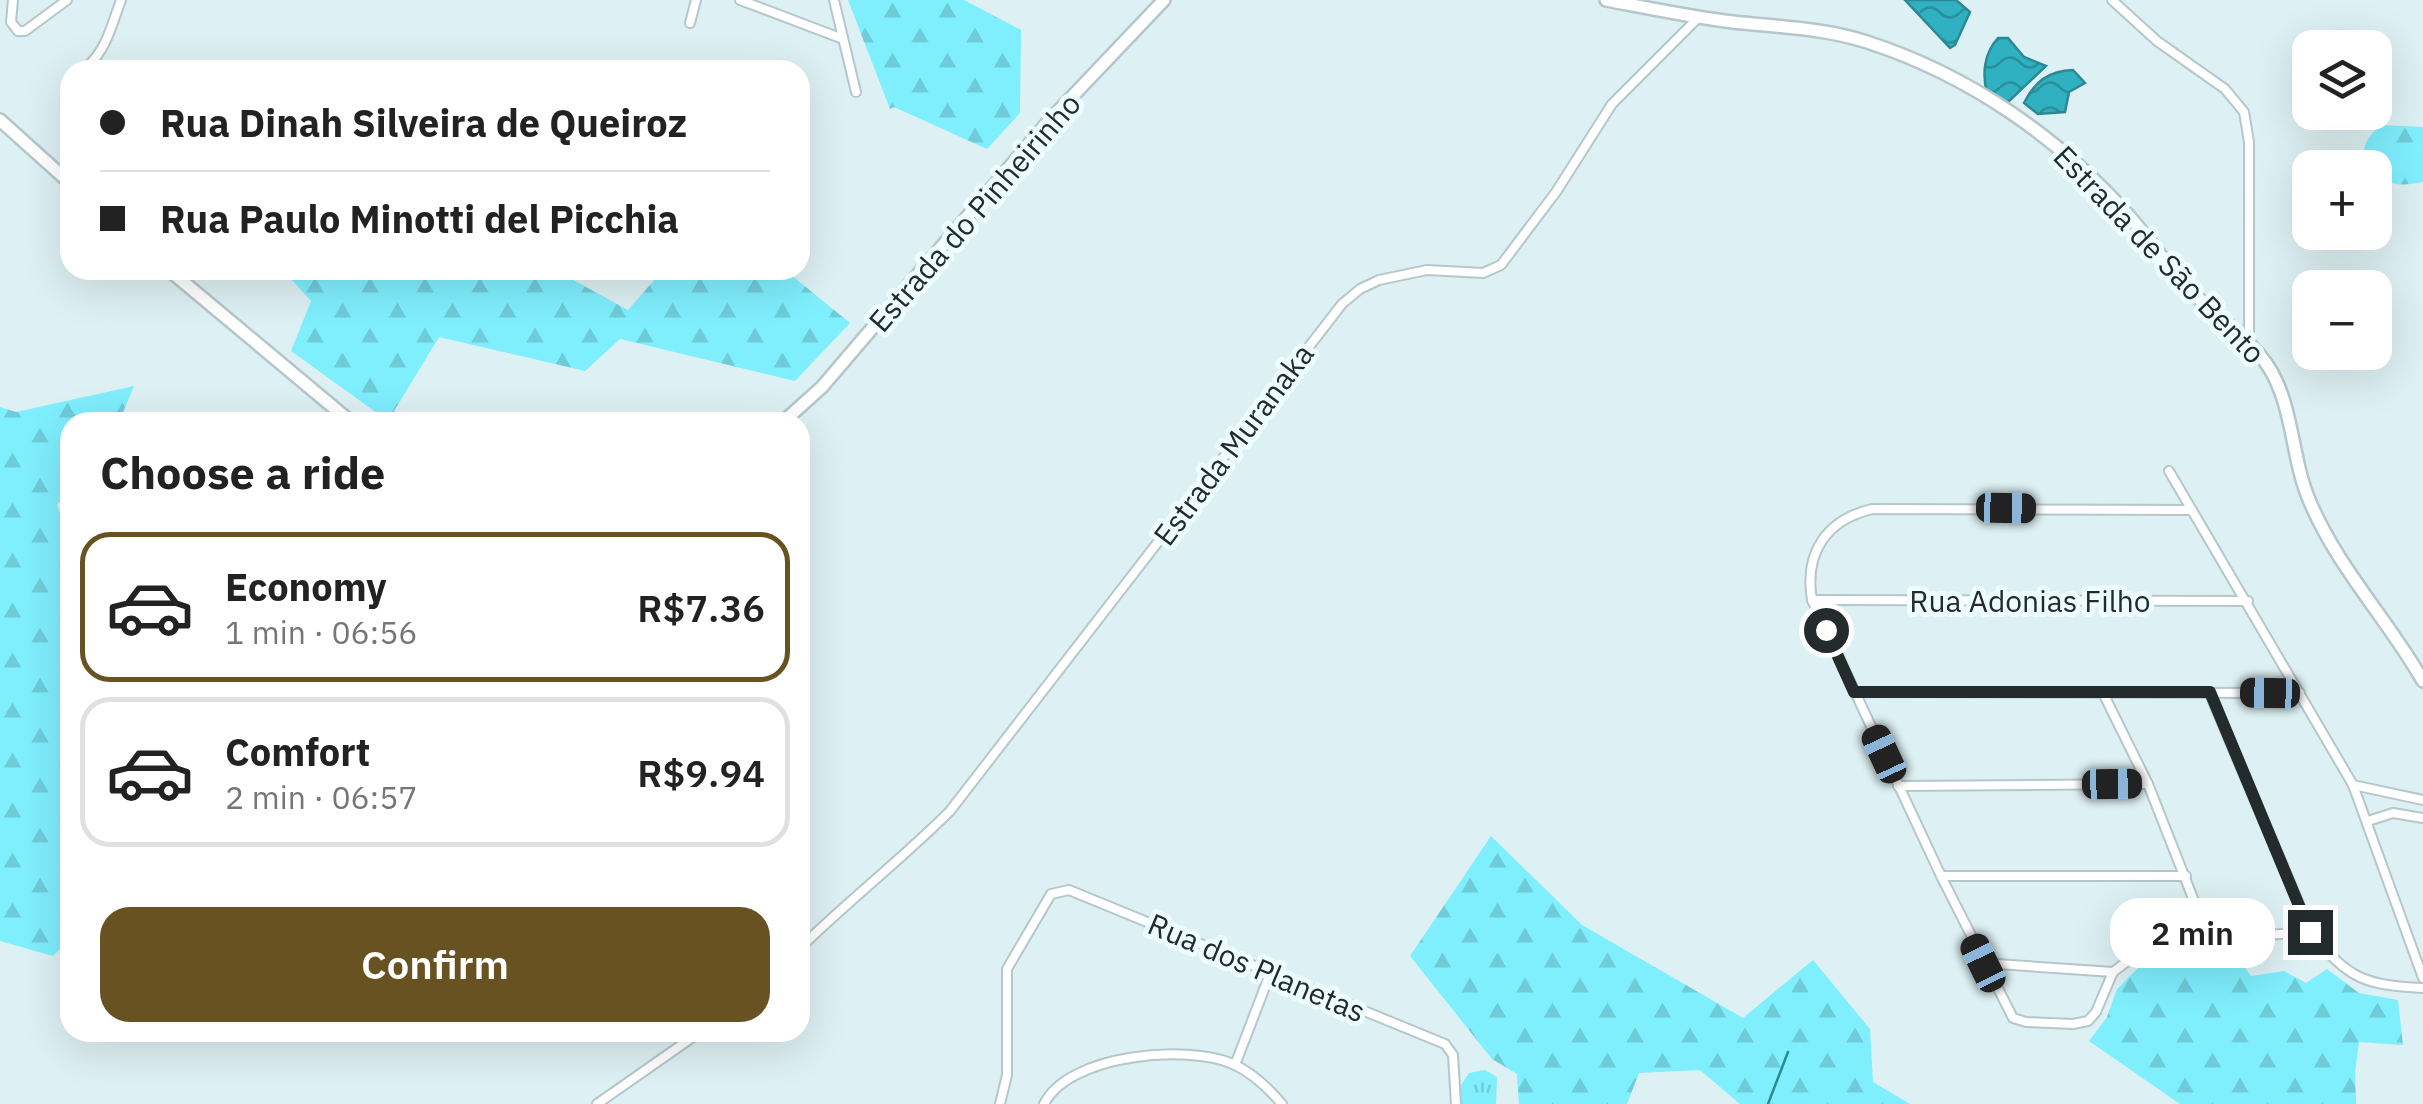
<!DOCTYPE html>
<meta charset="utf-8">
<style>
:root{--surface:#fff;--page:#f2f2f2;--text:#222;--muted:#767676;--line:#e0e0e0;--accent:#695222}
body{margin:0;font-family:"IBM Plex Sans",sans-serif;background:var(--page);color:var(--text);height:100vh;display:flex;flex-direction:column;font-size:38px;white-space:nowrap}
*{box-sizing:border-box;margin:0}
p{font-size:32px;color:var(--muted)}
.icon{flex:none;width:55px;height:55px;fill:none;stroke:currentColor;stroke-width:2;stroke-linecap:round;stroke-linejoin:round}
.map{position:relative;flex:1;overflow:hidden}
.panel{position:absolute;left:60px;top:412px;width:750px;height:630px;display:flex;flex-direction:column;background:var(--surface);border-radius:30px;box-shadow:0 10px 40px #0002}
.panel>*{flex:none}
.top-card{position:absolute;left:60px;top:60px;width:750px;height:220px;border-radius:30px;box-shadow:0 10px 40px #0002;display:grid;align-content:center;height:220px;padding:0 40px;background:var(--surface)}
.buttons{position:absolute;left:2292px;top:30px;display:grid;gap:20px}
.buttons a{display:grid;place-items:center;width:100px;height:100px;border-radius:20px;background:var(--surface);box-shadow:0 10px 40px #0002;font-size:50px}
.end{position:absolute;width:45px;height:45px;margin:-22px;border:12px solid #242b2c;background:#fff;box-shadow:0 0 0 5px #fff}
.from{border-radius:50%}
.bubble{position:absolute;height:70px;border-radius:30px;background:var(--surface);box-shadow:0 10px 40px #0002;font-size:32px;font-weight:600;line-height:70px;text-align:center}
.car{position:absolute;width:30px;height:60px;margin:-30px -15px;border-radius:12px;box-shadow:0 0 8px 2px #0007;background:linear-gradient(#222 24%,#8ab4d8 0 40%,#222 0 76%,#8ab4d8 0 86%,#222 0)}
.top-card b{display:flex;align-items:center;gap:35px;height:95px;font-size:38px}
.top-card b+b{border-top:2px solid var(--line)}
.top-card i{width:25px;height:25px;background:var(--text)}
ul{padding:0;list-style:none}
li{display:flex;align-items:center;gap:30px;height:150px;margin:0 20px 15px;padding:0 20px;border:5px solid var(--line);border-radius:30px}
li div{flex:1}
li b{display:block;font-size:38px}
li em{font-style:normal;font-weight:600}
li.on{border-color:var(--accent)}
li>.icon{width:90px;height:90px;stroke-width:1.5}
h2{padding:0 40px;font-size:45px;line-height:120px}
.primary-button{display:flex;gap:20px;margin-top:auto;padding:20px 40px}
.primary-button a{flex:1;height:115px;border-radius:30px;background:var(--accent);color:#fff;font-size:40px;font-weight:600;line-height:115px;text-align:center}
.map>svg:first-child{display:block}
</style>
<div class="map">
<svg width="2423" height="1104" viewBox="0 0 2423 1104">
<defs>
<pattern id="forest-firs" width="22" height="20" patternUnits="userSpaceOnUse" patternTransform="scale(2.5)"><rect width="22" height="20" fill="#7feefd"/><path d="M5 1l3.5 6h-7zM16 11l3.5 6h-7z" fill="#6eccd9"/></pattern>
<pattern id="park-tufts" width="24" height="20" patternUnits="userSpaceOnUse" patternTransform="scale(2.5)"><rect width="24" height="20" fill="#7feefd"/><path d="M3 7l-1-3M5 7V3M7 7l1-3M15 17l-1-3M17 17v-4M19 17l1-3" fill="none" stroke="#6eccd9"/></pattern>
<pattern id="water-waves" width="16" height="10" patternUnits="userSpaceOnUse" patternTransform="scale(2.5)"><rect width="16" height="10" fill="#2fb1c1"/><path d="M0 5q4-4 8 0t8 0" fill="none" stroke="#28909d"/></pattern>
</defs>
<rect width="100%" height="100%" fill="#ddf0f3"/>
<!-- forest -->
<g fill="url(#forest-firs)">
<path d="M848 0H964L1021 30 1020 113 987 149 894 107 890 109Z"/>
<path d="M2380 125 2423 127V182C2404 186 2392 186 2375 176V168L2367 167C2359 149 2367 138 2380 125Z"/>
<path d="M283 270H555L628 310 663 270H785L850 323 795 381 620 339 585 371 439 337 388 421 291 351 311 301Z"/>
<path d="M134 386 119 422H70V495L57 504 70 546V940L53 956 0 941V407L16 412Z"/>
<path d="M1491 836 1582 925 1743 1018 1813 960 1870 1029 1873 1082 1910 1104H1740L1700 1070 1639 1073 1627 1104H1519L1517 1074 1492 1059 1410 956Z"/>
<path d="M2228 945 2251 976 2284 971 2306 983 2327 969 2359 993 2398 1000 2403 1045 2359 1042 2355 1073 2356 1104H2180L2089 1041 2107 1017 2117 989 2141 965Z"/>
</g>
<!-- park -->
<path fill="url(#park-tufts)" d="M1485 1070 1497 1077 1496 1104H1460L1459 1088 1469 1073Z"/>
<!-- water -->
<g fill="url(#water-waves)" stroke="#2c8994" stroke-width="2.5">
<path d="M1905 0H1956L1970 12 1955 45 1950 48Z"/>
<path d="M1998 38H2008L2024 57 2046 66 2008 102 1987 93C1982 74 1984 53 1998 38Z"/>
<path d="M2073 70 2085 83 2069 92 2065 112 2038 114 2024 103C2035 81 2049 71 2073 70Z"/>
</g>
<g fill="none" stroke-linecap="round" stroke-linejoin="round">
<!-- stream -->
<path stroke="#2c8994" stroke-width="2.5" d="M1768 1104 1788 1052"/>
<defs>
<g id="street">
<path d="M13 0 11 22 18 31H25L67 0"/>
<path d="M740 0 843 39"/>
<path d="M834 0 856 92"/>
<path d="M2112 0 2157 41 2225 89 2244 112 2249 142V342"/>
<path d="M690 23 696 0"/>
<path d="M88 66C107 48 112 24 121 0"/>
<path d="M2169 471 2353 785 2423 978"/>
<path d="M2191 510 1872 509C1826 520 1804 553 1812 600L1941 876 2013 1018 2026 1022 2073 1024 2088 1021 2096 1012 2113 972 2137 954 2157 947 2209 939 2311 932"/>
<path d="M1812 600 2248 601"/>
<path d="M1854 692 2300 693"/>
<path d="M2209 692 2311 932C2348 979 2364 985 2423 988"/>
<path d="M2103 693 2148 784 2209 939"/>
<path d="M2353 785 2423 800"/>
<path d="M1898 786 2148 784"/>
<path d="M2368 821 2393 813 2423 818"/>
<path d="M1941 876H2186"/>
<path d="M800 948C849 900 902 859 950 811L1342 304 1360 289 1379 280 1427 270 1483 273 1501 265 1556 192 1612 104 1699 17"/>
<path d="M1983 963 2113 972"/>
<path d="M1235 1065 1270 974"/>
<path d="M597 1104 700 1032"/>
<path d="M1000 1104 1007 1075V969L1051 894 1069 890 1445 1044 1453 1055 1456 1104"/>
<path d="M1044 1104C1069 1054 1187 1044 1233 1064 1251 1072 1270 1090 1282 1104"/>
</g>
<g id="secondary">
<path d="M1606 0C1648 8 1690 17 1733 22 1778 27 1824 28 1867 42 1969 75 2058 137 2129 216 2151 241 2169 269 2192 292 2216 317 2248 336 2268 366 2294 406 2291 459 2310 502 2338 568 2388 620 2423 681"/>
<path d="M0 120 70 183"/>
<path d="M169 270 351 422"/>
<path d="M783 422 822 387 1049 121 1164 0"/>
</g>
</defs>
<!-- street casing -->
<use href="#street" stroke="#b5c7ca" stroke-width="12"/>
<!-- secondary casing -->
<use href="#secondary" stroke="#b5c7ca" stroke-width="16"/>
<!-- street -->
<use href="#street" stroke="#fff" stroke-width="8"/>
<!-- secondary -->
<use href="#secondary" stroke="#fff" stroke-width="11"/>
</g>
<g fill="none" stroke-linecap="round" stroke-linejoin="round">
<!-- route -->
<path stroke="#242b2c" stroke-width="12" d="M1826 630 1854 692H2210L2310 932"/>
</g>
<g text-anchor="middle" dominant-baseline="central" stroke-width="10" stroke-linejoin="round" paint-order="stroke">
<!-- street labels -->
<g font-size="30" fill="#242b2c" stroke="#edfdff">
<text transform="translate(974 212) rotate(-49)">Estrada do Pinheirinho</text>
<text transform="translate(2160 254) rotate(46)">Estrada de São Bento</text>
<text transform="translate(1233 444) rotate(-53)">Estrada Muranaka</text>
<text x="2030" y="600">Rua Adonias Filho</text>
<text transform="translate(1257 967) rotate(23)">Rua dos Planetas</text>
</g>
</g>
</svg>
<div class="buttons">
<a><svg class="icon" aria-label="layers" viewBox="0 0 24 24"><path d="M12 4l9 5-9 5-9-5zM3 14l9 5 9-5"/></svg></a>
<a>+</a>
<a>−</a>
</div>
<i class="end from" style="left:1826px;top:630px"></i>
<i class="end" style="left:2310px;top:932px"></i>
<div class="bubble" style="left:2110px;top:898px;width:165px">2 min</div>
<i class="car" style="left:2006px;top:508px;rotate:91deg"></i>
<i class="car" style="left:2270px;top:693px;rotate:271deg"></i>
<i class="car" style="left:1884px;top:754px;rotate:335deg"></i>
<i class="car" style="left:2112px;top:784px;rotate:89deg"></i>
<i class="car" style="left:1983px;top:963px;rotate:334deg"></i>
<div class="top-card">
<b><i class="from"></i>Rua Dinah Silveira de Queiroz</b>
<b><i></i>Rua Paulo Minotti del Picchia</b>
</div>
<section class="panel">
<h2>Choose a ride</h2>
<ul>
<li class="on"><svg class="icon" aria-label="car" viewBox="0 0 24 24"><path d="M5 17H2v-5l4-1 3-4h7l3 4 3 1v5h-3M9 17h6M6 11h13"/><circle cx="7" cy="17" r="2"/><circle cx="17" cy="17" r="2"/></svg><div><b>Economy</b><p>1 min · 06:56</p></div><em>R$7.36</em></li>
<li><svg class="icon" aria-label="car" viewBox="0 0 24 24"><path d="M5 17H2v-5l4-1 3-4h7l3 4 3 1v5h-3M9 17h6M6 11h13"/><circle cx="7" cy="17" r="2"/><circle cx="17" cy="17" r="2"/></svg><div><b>Comfort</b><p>2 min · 06:57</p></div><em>R$9.94</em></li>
</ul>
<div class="primary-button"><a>Confirm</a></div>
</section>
</div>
